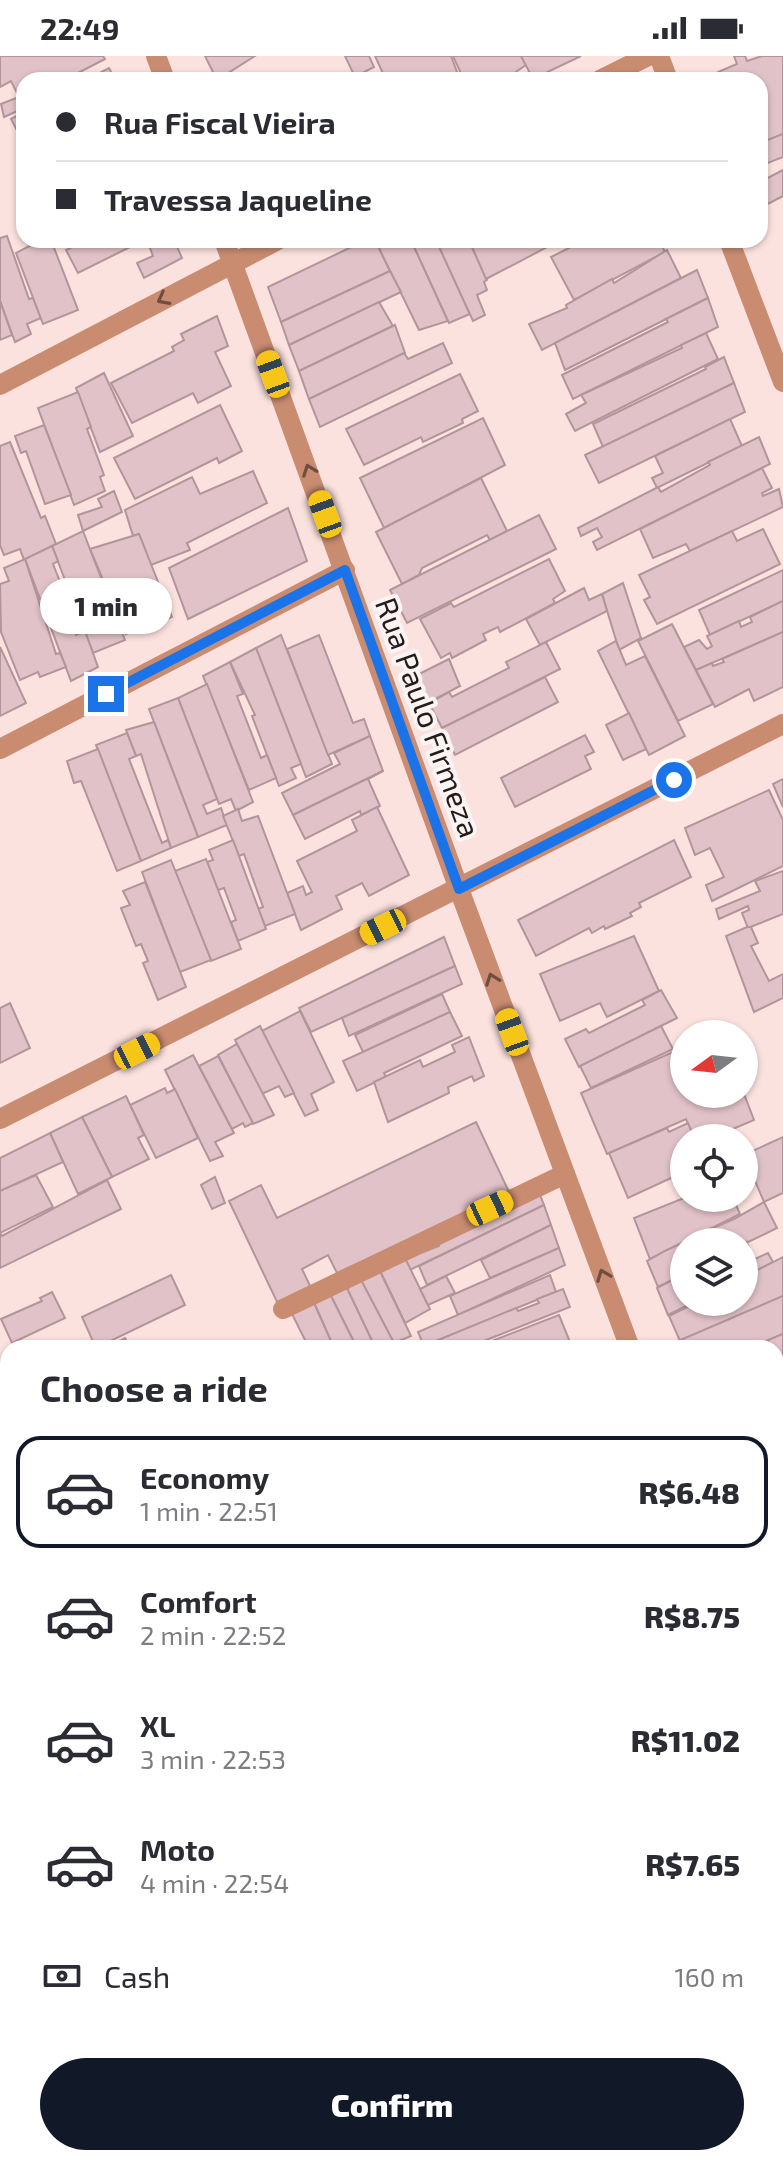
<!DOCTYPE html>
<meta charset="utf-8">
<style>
:root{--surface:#fff;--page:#f7f7f7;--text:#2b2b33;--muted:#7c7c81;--line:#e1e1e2;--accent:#111827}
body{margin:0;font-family:"Exo 2",sans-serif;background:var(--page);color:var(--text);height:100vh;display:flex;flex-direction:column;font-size:30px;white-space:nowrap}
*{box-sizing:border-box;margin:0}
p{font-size:26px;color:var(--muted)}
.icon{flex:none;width:44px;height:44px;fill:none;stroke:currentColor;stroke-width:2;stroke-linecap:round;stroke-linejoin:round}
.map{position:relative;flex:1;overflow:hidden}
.details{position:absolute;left:0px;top:1284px;width:784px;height:826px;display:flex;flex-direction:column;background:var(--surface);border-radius:24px 24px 0 0;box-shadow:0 2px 6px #0004}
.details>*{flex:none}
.top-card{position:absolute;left:16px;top:16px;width:752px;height:176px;border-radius:24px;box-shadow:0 2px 6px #0004;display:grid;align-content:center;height:176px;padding:0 40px;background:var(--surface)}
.needle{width:52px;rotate:255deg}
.fabs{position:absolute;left:670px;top:964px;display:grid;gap:16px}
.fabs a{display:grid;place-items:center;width:88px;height:88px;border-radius:50%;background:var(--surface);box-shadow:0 2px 6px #0004;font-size:40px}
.end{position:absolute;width:36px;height:36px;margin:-18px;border:10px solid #1a73e8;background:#fff;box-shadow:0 0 0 4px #fff}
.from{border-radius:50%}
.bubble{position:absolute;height:56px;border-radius:28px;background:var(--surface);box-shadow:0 2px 6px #0004;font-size:26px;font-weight:800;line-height:56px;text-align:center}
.car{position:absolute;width:24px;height:48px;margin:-24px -12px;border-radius:10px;box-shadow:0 0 6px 2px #0007;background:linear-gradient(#f5c518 24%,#345 0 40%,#f5c518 0 76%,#345 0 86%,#f5c518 0)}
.top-card b{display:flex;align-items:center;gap:28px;height:76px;font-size:30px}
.top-card b+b{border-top:2px solid var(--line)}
.top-card i{width:20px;height:20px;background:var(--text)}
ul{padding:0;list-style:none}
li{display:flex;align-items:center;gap:24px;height:112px;margin:0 16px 12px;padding:0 24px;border:4px solid transparent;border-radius:24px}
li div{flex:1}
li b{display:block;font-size:30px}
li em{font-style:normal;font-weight:800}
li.current{border-color:var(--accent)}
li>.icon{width:72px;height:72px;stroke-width:1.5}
h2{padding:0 40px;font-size:36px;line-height:96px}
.pay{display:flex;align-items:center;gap:20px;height:88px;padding:0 40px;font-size:30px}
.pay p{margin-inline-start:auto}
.cta{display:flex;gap:16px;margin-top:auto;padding:16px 40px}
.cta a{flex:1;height:92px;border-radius:48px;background:var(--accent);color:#fff;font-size:32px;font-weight:800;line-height:92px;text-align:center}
.status{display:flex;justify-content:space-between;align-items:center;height:56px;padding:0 40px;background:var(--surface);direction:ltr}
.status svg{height:22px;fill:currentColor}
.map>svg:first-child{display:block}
</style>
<div class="status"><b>22:49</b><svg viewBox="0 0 49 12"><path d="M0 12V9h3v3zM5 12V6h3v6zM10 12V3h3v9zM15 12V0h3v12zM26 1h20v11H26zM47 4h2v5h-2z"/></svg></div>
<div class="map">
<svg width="783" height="2109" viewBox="0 0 783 2109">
<rect width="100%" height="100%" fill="#fce2df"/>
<!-- building -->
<g fill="#e1c2c8" stroke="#b2959b" stroke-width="2">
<path d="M0 0H103L105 3 74 19 76 24H24V52L4 61 1 48 19 41 11 25 0 31Z"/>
<path d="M205 0H255L217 24Z"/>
<path d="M345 0H369L374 11 355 21Z"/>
<path d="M375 0H451L460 24H386Z"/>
<path d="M453 0H521L526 9 504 24H464Z"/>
<path d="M521 0H581L533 23Z"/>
<path d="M734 0H745L747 5 762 0H783V78L760 87V24H721L718 16 737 8Z"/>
<path d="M109 12 115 24H86Z"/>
<path d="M24 56V88L11 63Z"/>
<path d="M783 78V101L760 110V87Z"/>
<path d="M783 114V140L760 152V126Z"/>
<path d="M7 180 29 243 33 242 41 262 27 268 31 278 15 286 0 245V182Z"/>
<path d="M41 184H51L78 254 43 268 16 197Z"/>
<path d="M88 184H144L78 217 66 194Z"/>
<path d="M147 184H174L182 202 144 222 137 207 153 200Z"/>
<path d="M366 184H375L390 215 281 266 268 231Z"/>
<path d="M386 184H411L448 265 419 274 377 188Z"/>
<path d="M411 184H436L470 258 449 267Z"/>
<path d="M436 184H469L487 224 484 226 487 234 477 239 485 259 473 265Z"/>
<path d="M469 184H553L555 187 486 223Z"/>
<path d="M573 184H659L665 196 574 244 551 201 575 189Z"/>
<path d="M667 194 681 222 542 294 529 268 567 252 566 249 612 223 614 227Z"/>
<path d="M697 214 708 242 565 314 555 287Z"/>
<path d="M390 215 401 236 289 289 281 266Z"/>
<path d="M708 242 718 271 573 343 562 319 668 266 666 263Z"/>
<path d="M0 245 12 279 0 284Z"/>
<path d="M379 246 393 270 299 315 289 289Z"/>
<path d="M217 260 228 290 215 296 231 330 198 347 193 337 132 367 111 327 174 295 172 291 184 284 181 278Z"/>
<path d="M395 269 405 297 309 343 299 315Z"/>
<path d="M706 277 718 303 575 375 566 358 586 347 581 339 682 292 681 289Z"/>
<path d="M443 287 452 307 320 371 309 343 404 297 408 303Z"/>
<path d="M724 301 734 327 603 391 593 368 706 313 705 311Z"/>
<path d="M104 317 133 380 100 396 76 332Z"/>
<path d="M460 318 478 355 462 363 463 367 423 386 421 381 364 409 346 373Z"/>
<path d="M734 327 745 356 599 427 585 399Z"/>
<path d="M78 336 91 371 87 373 104 419 100 421 105 435 74 449 38 352Z"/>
<path d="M220 349 242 395 219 407 217 402 135 443 114 402Z"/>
<path d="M483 362 505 409 384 472 360 422Z"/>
<path d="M730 363 742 390 657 432 652 422 663 417 655 400Z"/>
<path d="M44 369 71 439 45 448 26 395 21 397 15 380Z"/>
<path d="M759 381 770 408 597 494 593 486 602 481 597 472 581 480 578 472 658 431 661 436 710 409 708 406Z"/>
<path d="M10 386 41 462 45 460 56 488 24 504 20 493 4 499 0 489V390Z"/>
<path d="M762 412 772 432 762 437 763 440 779 433 783 451 690 495 686 488 653 502 640 473Z"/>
<path d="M253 415 267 447 187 487 190 494 151 509 139 478 133 480 125 454 192 421 200 438Z"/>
<path d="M481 422 507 475 490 484 487 479 422 512 419 519 402 528 376 476Z"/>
<path d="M114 435 122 456 83 475 78 459 102 451 98 443Z"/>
<path d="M288 452 307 505 188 563 169 512Z"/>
<path d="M539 459 556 493 407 567 390 534Z"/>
<path d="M763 473 780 508 657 568 644 544 650 541 639 519 732 475 737 485Z"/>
<path d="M83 475 125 584 93 597 52 490Z"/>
<path d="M139 478 172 561 126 578 90 493Z"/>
<path d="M52 490 58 505 53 508 70 551 66 553 76 579 85 575 98 611 71 625 25 503Z"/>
<path d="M25 503 56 598 60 597 66 611 40 621 38 616 20 624 1 576 0 528 9 525 4 512Z"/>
<path d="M549 503 565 535 553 543 555 547 500 576 498 571 483 578 486 584 452 602 450 597 441 602 420 563 451 547 454 551Z"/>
<path d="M783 514V545L710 579 699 554Z"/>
<path d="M623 527 641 582 619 594 602 538Z"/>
<path d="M584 532 589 544 602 538 607 555 540 589 526 563Z"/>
<path d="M783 545V576L696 614 684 591 699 584 707 593 712 590 707 580 739 565 741 571 752 566 750 561Z"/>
<path d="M672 568 713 648 678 665 638 585Z"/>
<path d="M783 576V631L754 645 749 633 715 651 696 614 712 607 713 610 724 606 722 603Z"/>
<path d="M281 579 332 708 306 721 256 592Z"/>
<path d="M319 579 353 667 364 663 370 680 328 699 287 593Z"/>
<path d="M616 585 626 609 645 600 685 680 649 699 598 595Z"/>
<path d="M546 586 560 613 442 672 429 647 449 636 452 641 509 612 506 606Z"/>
<path d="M0 591 26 647 0 660Z"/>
<path d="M256 592 301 708 291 712 296 722 279 730 252 660 255 659 230 606Z"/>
<path d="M449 603 460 630 422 650 411 622Z"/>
<path d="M230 606 243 638 237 640 261 702 267 699 276 722 249 734 203 620Z"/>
<path d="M545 621 558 646 455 699 442 672Z"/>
<path d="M207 628 253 746 236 755 231 743 219 748 178 642Z"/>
<path d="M178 642 217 743 203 749 207 758 221 752 227 769 198 781 149 653Z"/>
<path d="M629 657 646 693 623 704 606 669Z"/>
<path d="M154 666 198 781 171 792 141 698 136 700 126 674Z"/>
<path d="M127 677 136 700 129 703 162 787 168 784 171 792 141 805 96 689Z"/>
<path d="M585 679 594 696 585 700 591 713 515 751 501 722Z"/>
<path d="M370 680 383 715 293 759 282 737 340 708 334 697Z"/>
<path d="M98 693 141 805 117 815 81 725 74 727 67 705Z"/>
<path d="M383 715 368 723 380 750 361 759 360 755 305 783 293 759Z"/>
<path d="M783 723V751L773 728Z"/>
<path d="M769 734 783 764V810L712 845 706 829 724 821 710 792 695 799 685 772Z"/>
<path d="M377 751 409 819 369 840 362 827 336 840 342 853 301 874 287 837 303 830 306 839 312 836 297 805 357 775 352 764Z"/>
<path d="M238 753 242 765 258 760 295 858 265 870 258 853 263 851 244 798 239 800 223 760Z"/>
<path d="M233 784 266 873 238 885 231 866 236 864 224 832 218 834 207 806 213 804 209 794Z"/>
<path d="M674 784 691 821 639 847 641 851 630 857 632 860 605 873 604 870 592 877 589 872 536 900 518 864Z"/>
<path d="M206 803 241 893 211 905 175 815Z"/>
<path d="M171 804 211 904 180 916 142 816Z"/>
<path d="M783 815V858L748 872 742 857 749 854 748 850 719 863 716 853 760 835 755 825Z"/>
<path d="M145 826 186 931 158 944 143 907 148 905 141 888 136 890 121 852 130 849 123 835Z"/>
<path d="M747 871H751L758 887 751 890 769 925 783 918V942L754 956 726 880Z"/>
<path d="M634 880 659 935 607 961 600 947 560 965 540 918Z"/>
<path d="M444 881 455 910 311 976 299 952Z"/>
<path d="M455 910 462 928 349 980 342 962Z"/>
<path d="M661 934 677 962 579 1011 565 983 586 973 589 977 645 949 642 944Z"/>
<path d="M442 938 450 956 363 996 355 979Z"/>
<path d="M10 947 30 992 0 1007V952Z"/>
<path d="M300 955 334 1026 311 1038 318 1054 305 1060 262 975Z"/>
<path d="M450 956 462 980 384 1017 386 1021 357 1035 343 1005Z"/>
<path d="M260 970 294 1037 285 1041 279 1030 262 1038 235 984Z"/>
<path d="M661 970 673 993 591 1032 580 1010Z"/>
<path d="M469 981 484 1020 474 1025 472 1020 448 1031 449 1037 388 1066 374 1026 420 1004 423 1011 455 996 452 989Z"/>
<path d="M237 988 274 1059 253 1068 218 999Z"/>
<path d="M684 991V1038H744L754 1064 712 1082H694L686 1063 607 1098 581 1037Z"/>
<path d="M193 999 234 1077 215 1086 223 1100 210 1105 165 1014Z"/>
<path d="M218 1000 253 1067 245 1071 243 1067 232 1073 199 1010Z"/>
<path d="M165 1032 167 1037 175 1033 198 1082 156 1102 130 1049Z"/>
<path d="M126 1040 144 1079 138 1082 149 1103 112 1121 82 1061Z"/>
<path d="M82 1061 112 1121 78 1138 50 1077Z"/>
<path d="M476 1066 510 1138 337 1217 328 1199 302 1213 312 1234 279 1250 229 1145 261 1129 277 1162Z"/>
<path d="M688 1067 694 1082H684V1116L628 1142 609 1097 667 1072 669 1076Z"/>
<path d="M50 1077 63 1106 0 1135V1102Z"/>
<path d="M783 1081V1137L764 1146 744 1099Z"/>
<path d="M36 1119 53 1151 0 1177V1135Z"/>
<path d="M215 1121 225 1147 212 1153 201 1129Z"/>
<path d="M107 1124 121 1153 0 1212V1177L2 1180Z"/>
<path d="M538 1134 544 1149 410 1214 405 1203 439 1190 436 1184Z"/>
<path d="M684 1142H733L740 1158 650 1203 634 1162Z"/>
<path d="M764 1146 777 1172 744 1188 684 1186V1218L658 1231 647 1205 665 1195 713 1172 734 1163Z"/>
<path d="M544 1149 551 1169 427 1229 419 1210Z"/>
<path d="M551 1169 559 1192 490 1222 481 1204Z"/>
<path d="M747 1187 755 1203 768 1197 773 1206 744 1221Z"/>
<path d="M559 1192 565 1209 458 1259 450 1240Z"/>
<path d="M402 1196 430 1253 405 1267 377 1208Z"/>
<path d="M783 1201V1240L680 1285 669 1260 697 1246H744V1221Z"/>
<path d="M377 1209 411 1280 394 1287 358 1219Z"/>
<path d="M684 1218V1246H694L668 1259 657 1232Z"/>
<path d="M171 1219 185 1249 96 1292 82 1261Z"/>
<path d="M550 1219 556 1236 424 1290 418 1276Z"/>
<path d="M359 1220 394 1287 383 1292 379 1286 373 1287 345 1228Z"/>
<path d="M446 1220 455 1237 428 1249 420 1233Z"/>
<path d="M345 1228 373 1287 364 1292H357L328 1234Z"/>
<path d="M563 1233 570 1251 466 1292H419L516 1252 518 1255 539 1247 537 1243Z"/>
<path d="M328 1234 357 1292H334L312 1242Z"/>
<path d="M52 1236 65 1262 12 1287 1 1263 42 1245 40 1242Z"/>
<path d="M783 1240V1278L749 1292H681L678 1285Z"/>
<path d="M314 1247 334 1292H309L292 1258Z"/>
<path d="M559 1259 572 1291 474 1292Z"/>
<path d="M783 1278V1307L779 1308 776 1292H771L768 1284Z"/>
<path d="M125 1282 130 1292H106Z"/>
<path d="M783 1307V1360L776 1362V1309Z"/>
<path d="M783 1430V1460L776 1463V1433Z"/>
<path d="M783 1462V1491L776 1494V1465Z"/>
<path d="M8 1608V1756L0 1759V1611Z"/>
<path d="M783 1823V1884L776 1886V1826Z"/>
<path d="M8 1851V2062L0 2045V1992L6 1989 0 1974V1855Z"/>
<path d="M776 1923 783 1944V1955L776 1957Z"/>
<path d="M776 1966 783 1979V2012L776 2014Z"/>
<path d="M776 2055 783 2073V2109H749L746 2102H776Z"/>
<path d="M63 2102H101L104 2109H50Z"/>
<path d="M141 2102H200L202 2108 127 2109Z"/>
<path d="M277 2102H335L320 2109H280Z"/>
<path d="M345 2102H405L390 2109H320Z"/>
<path d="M452 2102H457L460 2109H436Z"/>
<path d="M521 2102H549L552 2109H524Z"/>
<path d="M549 2102H575L577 2108 552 2109Z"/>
<path d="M575 2102H607L589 2109H578Z"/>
<path d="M610 2102H630L632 2109H592Z"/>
<path d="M635 2102H699L702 2109H644L638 2108Z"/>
</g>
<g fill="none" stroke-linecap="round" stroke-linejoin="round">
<!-- service -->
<path stroke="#c98c71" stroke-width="20" d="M283 1253 565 1118"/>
<!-- minor -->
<g stroke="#c98c71" stroke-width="20">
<path d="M659 0 668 24"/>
<path d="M600 24 648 0"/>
<path d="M729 184 783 326"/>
<path d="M0 329 278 184"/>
<path d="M0 693 345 514"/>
<path d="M0 1063 783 668"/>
<path d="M776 1393 783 1389"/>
<path d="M0 1803 8 1799"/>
<path d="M728 2102 730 2109"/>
</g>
<!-- tertiary -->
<g stroke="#c98c71" stroke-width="20">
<path d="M156 0 165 24"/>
<path d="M224 184 459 833 630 1292"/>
<path d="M0 1466 8 1488"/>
<path d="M776 1668 783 1685"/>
<path d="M240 2102 242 2109"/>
</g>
</g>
<!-- one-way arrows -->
<defs><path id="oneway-chevron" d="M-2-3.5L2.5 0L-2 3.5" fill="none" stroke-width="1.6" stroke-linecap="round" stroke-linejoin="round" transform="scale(2)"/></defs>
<g stroke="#6f4e41">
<use href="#oneway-chevron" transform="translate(163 243) rotate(152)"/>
<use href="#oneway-chevron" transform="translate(309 414) rotate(-110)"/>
<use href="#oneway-chevron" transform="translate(492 923) rotate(-110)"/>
<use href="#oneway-chevron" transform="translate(603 1219) rotate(-111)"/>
</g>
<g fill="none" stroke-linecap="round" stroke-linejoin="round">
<!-- route -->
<path stroke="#1a73e8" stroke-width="10" d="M106 638 345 514 459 833 674 724"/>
</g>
<g text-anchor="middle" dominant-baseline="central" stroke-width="8" stroke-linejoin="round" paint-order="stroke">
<!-- street labels -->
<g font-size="30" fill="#261b1a" stroke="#fbf4f4">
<text transform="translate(429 661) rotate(70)">Rua Paulo Firmeza</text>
</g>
</g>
</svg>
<div class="fabs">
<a><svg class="needle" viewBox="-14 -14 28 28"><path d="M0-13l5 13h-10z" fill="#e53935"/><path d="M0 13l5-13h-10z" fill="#7c7c81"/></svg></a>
<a><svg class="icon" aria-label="locate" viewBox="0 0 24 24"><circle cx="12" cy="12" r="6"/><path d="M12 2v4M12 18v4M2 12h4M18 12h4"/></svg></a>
<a><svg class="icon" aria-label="layers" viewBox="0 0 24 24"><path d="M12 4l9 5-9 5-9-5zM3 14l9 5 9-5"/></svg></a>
</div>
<i class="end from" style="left:674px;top:724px"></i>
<i class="end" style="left:106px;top:638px"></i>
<div class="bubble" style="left:40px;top:522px;width:132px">1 min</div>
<i class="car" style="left:273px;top:318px;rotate:340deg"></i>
<i class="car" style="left:325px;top:458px;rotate:340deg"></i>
<i class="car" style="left:383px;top:871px;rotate:244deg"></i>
<i class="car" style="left:512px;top:976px;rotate:340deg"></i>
<i class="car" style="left:137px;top:995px;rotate:63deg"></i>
<i class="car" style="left:490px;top:1152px;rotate:65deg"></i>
<div class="top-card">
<b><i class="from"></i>Rua Fiscal Vieira</b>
<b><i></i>Travessa Jaqueline</b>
</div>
<section class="details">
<h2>Choose a ride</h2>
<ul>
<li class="current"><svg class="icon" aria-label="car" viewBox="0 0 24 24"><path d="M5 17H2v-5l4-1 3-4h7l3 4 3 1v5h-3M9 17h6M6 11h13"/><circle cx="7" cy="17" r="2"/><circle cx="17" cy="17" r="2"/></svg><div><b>Economy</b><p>1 min · 22:51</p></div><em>R$6.48</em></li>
<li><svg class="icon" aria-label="car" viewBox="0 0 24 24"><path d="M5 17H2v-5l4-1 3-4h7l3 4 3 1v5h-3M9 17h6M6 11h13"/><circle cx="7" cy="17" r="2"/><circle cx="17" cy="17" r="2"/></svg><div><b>Comfort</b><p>2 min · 22:52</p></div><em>R$8.75</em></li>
<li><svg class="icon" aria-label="car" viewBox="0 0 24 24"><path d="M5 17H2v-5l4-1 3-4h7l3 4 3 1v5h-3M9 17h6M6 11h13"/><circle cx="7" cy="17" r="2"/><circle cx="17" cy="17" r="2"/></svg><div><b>XL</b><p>3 min · 22:53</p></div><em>R$11.02</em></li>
<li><svg class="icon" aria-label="car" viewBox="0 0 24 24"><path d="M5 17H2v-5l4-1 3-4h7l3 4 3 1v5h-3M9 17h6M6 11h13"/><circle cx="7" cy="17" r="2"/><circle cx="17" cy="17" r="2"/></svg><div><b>Moto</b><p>4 min · 22:54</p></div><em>R$7.65</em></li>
</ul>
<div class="pay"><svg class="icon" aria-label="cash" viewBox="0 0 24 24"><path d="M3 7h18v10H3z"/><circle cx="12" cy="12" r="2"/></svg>Cash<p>160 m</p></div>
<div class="cta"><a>Confirm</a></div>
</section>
</div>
